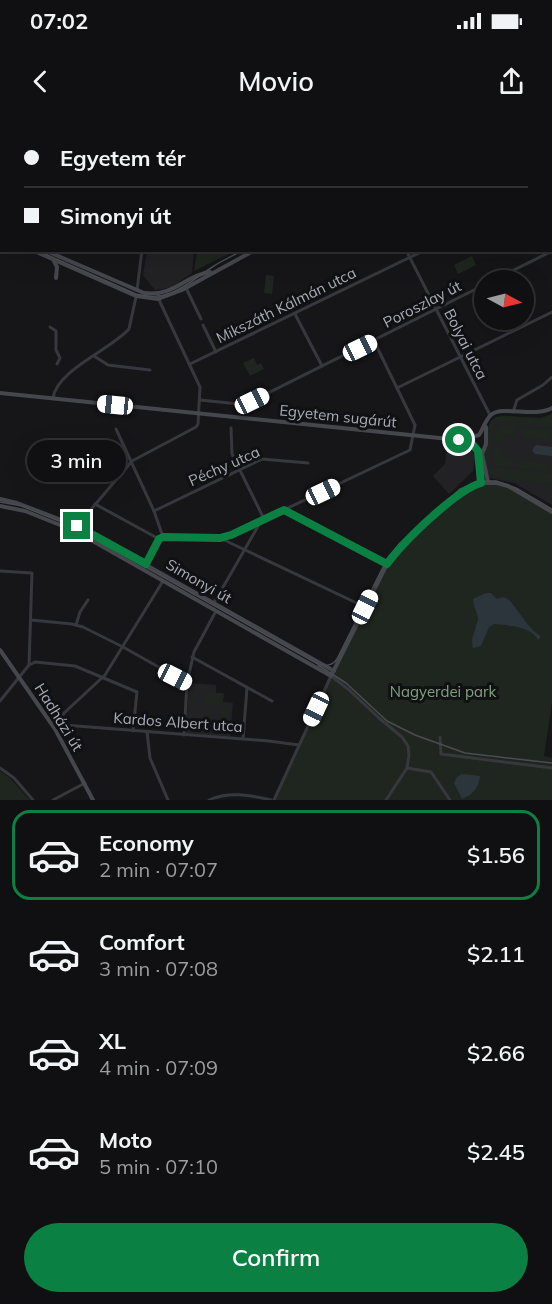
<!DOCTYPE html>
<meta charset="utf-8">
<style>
:root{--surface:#101012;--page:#1e1e20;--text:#f1f3f6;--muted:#9c9d9f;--line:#303032;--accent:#0b8043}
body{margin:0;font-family:Mulish,sans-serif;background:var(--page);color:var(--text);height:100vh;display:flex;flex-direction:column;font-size:22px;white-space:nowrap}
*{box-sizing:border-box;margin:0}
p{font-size:20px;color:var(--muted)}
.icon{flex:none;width:33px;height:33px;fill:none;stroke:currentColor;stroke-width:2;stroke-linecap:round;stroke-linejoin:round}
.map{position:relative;height:680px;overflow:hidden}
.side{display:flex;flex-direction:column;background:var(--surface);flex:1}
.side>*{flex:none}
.guide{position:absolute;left:0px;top:0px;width:552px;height:132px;box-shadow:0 6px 24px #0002,0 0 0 2px var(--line);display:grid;align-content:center;height:132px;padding:0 24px;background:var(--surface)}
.needle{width:39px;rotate:97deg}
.tools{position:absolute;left:474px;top:150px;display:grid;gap:12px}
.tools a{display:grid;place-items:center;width:60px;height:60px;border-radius:50%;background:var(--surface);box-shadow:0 6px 24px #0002,0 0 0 2px var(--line);font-size:30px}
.end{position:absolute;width:27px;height:27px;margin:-14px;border:8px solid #0b8043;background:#fff;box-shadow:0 0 0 3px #fff}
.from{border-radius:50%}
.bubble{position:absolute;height:42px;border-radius:21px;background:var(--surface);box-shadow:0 6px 24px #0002,0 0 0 2px var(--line);font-size:20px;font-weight:600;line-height:42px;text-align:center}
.car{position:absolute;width:18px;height:36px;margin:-18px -9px;border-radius:8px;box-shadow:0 0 4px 2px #0007;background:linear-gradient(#fff 24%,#345 0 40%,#fff 0 76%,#345 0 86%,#fff 0)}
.guide b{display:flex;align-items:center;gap:21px;height:57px;font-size:22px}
.guide b+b{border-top:2px solid var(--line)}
.guide i{width:15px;height:15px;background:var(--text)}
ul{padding:10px 0 0;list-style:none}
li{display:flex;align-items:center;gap:18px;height:90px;margin:0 12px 9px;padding:0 12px;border:3px solid transparent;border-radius:18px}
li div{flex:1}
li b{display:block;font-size:22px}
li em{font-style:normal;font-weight:600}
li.current{border-color:var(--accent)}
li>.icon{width:54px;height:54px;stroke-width:1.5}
.button{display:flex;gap:12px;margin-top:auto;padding:12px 24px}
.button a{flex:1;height:69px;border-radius:36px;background:var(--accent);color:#fff;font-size:24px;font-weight:600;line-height:69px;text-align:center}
.status{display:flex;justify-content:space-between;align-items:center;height:42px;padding:0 30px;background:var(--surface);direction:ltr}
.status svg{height:16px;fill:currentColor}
header{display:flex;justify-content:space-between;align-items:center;height:78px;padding:0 24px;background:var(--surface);font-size:27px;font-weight:600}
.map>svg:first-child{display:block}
</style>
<div class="status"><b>07:02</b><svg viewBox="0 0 49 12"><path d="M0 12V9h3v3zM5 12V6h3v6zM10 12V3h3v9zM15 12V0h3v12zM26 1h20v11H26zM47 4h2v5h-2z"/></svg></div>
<header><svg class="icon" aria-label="back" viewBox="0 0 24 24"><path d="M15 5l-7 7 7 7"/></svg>Movio<svg class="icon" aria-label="share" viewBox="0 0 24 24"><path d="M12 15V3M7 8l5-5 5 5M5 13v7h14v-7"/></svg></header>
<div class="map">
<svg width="552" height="680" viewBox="0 0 552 680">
<rect width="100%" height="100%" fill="#161618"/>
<!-- built -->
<g fill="#222225">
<path d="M147 0H252L147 2Z"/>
<path d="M147 131H194L192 153 170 168 155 170 143 155Z"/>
<path d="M552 294V385L514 363 490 358 487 355 488 308 491 301 496 297 503 296 541 298Z"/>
<path d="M447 329 472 331 475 336 473 351 449 374 433 356 445 344Z"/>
<path d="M189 563 216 565V573H224L223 582 233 583 230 617 186 613Z"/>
</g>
<!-- green -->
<g fill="#1e261f">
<path d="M197 131V130L235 131 194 151Z"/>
<path d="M472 136 476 145 458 154 454 145Z"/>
<path d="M266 155 274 156 272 174 264 173Z"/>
<path d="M254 238 257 245 261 243 264 249 250 256 243 243Z"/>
<path d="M552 294V307L494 301 489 347 552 354V363L507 360 485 352 483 334 487 324 488 308 491 301 496 297 503 296 541 298Z"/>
<path d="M500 306 516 307 515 316 505 315 503 323 495 322 497 308Z"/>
<path d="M522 308 552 311 551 320 521 317Z"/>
<path d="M495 328 503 329 502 338 513 339 512 347 496 346 493 342Z"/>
<path d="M518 340 549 343 548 351 518 348Z"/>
<path d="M481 363 502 364 552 392V582L544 636 552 638V680H274L331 556 382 452 414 417 462 373Z"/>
<path d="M205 573 222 574 221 585 205 584Z"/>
<path d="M221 589H229L227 609 219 608Z"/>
<path d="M0 651 10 658 30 680H0Z"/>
</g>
<!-- water -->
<g fill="#2c353c">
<path d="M536 325 552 327V336L535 334 532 330Z"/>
<path d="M486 473H491L497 479C499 478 503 477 506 478 514 481 527 509 541 516L538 520C532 507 509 505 494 504L489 507 481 526 473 528C470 518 476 509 478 499 478 492 473 487 473 479Z"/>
<path d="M462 654 480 656C479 668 472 675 462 679L454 663 457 657Z"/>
</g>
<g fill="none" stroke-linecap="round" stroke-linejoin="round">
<!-- street -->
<g stroke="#37383d" stroke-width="3">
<path d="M342 0 343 2"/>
<path d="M406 130 490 295"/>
<path d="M494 160 552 131"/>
<path d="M186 168 201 199"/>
<path d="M137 170 142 130"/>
<path d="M295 194 322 246"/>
<path d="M203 205 216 232"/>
<path d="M50 207 56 211V230L60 238 57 244"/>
<path d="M94 236 108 245 150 250"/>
<path d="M190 244 425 130"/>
<path d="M397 268 552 192"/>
<path d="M53 278C57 250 110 230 129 209L136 177"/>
<path d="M200 280 239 284 252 281 484 165"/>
<path d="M513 292 517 280 543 265 552 257"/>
<path d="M231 308 232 334 264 399"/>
<path d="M116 309 154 391 163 417"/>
<path d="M95 384 159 419"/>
<path d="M284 390 387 444"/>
<path d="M154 391 262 339 308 343"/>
<path d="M77 406 132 341 196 307 198 304 200 267 160 182 158 174"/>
<path d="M163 417 220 418 231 415 410 330 415 305 374 221"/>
<path d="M222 419 365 487"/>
<path d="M146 444 159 419 163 417"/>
<path d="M0 451 32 453 29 545 0 581"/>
<path d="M214 483 261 401"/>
<path d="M31 500 72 504 83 507 123 527 187 563"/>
<path d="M76 505 80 492 88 480"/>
<path d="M192 537 272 581"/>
<path d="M29 545 35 542 75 546 137 572 133 611"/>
<path d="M63 605V594L105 555 163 461"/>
<path d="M55 609 64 605 269 621 299 625"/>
<path d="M147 612 150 638 168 680"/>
<path d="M184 615 187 563 194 532 216 491"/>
<path d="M440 617 441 634 552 648"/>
<path d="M243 619 247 568"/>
<path d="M0 648 14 658 33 680"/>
<path d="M407 648 431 652 450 680"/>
<path d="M53 680 85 663"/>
<path d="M209 680C229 671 250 675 271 680"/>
<path d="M274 680 331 556 348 569 379 598 402 617 408 626 409 635 407 648 386 680"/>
</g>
<!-- secondary -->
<g stroke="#45474d" stroke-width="4">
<path d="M550 67 552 66"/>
<path d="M0 111H2"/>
<path d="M0 119 2 120"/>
<path d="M32 130 136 176 158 179 182 170 255 130"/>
<path d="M44 130 144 173C175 177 183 156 210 152"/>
<path d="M54 141 57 147 56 158"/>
<path d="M0 273 459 320 473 325 478 331 481 363"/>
<path d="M486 307V324L482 334 488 362"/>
<path d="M462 319 479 315C483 309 486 299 491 295 502 285 534 298 552 288"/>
<path d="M0 379 17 383 77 406 334 551"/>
<path d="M0 386 25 391 75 411 331 556 387 444 401 426 462 371 481 363H497L508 366 552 392"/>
<path d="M0 530 55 609 93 680"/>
</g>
<!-- primary -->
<path stroke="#53555c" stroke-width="4.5" d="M0 2V0"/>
<!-- tram -->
<g stroke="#4a4c52" stroke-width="1.5">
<path d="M550 62 552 61"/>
<path d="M0 113 2 114"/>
<path d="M36 130 136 174C169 184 189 162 214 146 223 140 233 136 243 130"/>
<path d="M0 382 22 386 76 408 318 544C326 546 332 546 337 539L385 443 399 424 460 369 481 361H496L516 368 552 389"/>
<path d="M318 545 346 563 387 601 415 615 465 633 552 643"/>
</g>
</g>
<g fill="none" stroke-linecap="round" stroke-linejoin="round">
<!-- route -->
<path stroke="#0b8043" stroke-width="8" d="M77 406 146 444 159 419 163 417 220 418 231 415 284 390 387 444C403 422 456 370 481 363L478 331 473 325 459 320"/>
</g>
<g text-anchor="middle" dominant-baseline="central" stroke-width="6" stroke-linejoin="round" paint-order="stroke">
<!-- street labels -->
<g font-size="15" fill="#a8adb8" stroke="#111113">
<text transform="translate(422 184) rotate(-27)">Poroszlay út</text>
<text transform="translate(286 185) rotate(-26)">Mikszáth Kálmán utca</text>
<text transform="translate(466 224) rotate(63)">Bolyai utca</text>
<text transform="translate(338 296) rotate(6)">Egyetem sugárút</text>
<text transform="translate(224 346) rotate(-24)">Péchy utca</text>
<text transform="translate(199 461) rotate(30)">Simonyi út</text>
<text transform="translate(59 597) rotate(58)">Hadházi út</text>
<text transform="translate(178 602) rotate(4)">Kardos Albert utca</text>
</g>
<!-- park labels -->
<g font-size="15" fill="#7fa381" stroke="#111113">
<text x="443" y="571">Nagyerdei park</text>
</g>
</g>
</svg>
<div class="tools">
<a><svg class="needle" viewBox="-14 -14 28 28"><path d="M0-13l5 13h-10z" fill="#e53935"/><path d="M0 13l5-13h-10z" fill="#9c9d9f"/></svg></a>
</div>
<i class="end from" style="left:459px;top:320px"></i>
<i class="end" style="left:77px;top:406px"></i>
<div class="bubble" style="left:27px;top:320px;width:99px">3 min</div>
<i class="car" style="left:360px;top:228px;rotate:64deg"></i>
<i class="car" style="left:252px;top:281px;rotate:64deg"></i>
<i class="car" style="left:115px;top:285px;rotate:276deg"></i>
<i class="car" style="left:323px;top:372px;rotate:65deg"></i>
<i class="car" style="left:365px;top:487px;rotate:26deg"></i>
<i class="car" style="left:175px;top:557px;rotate:117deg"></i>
<i class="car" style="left:316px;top:589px;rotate:205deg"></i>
<div class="guide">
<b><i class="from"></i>Egyetem tér</b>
<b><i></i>Simonyi út</b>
</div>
</div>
<section class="side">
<ul>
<li class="current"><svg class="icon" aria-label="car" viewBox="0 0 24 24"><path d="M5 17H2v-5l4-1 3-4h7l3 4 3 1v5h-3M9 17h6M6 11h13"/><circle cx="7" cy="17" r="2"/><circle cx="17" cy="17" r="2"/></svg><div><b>Economy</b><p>2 min · 07:07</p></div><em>$1.56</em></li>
<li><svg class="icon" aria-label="car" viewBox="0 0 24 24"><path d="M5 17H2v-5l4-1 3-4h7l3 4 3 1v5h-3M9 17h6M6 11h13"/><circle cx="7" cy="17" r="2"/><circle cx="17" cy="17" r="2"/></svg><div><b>Comfort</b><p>3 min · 07:08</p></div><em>$2.11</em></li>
<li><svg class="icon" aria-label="car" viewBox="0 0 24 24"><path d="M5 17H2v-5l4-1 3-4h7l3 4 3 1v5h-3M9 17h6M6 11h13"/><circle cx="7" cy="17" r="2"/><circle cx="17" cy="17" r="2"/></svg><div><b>XL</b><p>4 min · 07:09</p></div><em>$2.66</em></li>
<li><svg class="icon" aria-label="car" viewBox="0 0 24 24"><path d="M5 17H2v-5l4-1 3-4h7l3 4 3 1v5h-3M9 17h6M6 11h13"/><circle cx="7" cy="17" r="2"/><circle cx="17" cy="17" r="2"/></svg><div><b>Moto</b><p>5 min · 07:10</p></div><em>$2.45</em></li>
</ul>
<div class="button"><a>Confirm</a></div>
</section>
